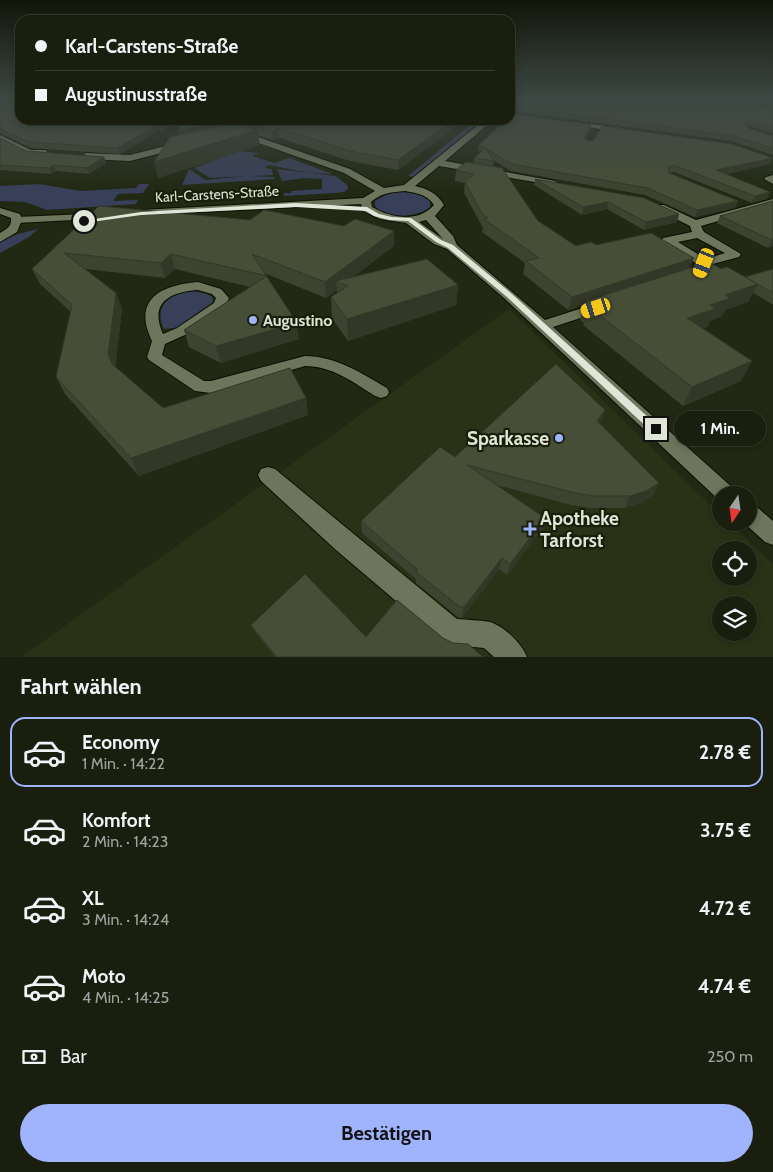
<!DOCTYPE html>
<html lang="de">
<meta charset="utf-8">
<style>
:root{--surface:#191e0e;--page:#222717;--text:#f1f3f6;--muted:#9fa29e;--line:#373c2e;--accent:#a0b3fd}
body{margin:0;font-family:Cabin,sans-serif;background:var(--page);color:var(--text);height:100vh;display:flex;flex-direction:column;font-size:19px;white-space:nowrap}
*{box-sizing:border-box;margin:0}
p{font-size:16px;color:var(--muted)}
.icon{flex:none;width:28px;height:28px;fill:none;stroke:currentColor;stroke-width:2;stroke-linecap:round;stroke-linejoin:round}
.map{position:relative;height:657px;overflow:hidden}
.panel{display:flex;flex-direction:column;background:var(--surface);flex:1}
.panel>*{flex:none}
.hud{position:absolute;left:15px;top:15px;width:500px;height:110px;border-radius:15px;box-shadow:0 2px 8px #0003,0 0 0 1px var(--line);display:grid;align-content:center;height:110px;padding:0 20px;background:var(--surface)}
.needle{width:32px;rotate:193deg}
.buttons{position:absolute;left:712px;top:486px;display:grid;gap:10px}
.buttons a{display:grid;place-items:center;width:45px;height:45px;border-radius:50%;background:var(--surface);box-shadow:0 2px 8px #0003,0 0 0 1px var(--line);font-size:25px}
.end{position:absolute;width:22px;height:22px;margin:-11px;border:6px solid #e0e5d8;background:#111;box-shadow:0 0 0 2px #111}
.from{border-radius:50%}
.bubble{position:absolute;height:35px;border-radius:18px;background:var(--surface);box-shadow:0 2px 8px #0003,0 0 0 1px var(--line);font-size:16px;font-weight:700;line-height:35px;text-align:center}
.car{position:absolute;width:15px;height:30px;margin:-15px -8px;border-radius:6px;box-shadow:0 0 4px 1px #0007;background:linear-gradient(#f5c518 24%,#345 0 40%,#f5c518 0 76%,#345 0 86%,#f5c518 0)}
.hud b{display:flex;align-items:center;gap:18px;height:48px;font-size:19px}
.hud b+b{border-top:1px solid var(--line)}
.hud i{width:12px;height:12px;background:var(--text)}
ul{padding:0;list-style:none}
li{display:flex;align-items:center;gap:15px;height:70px;margin:0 10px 8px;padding:0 10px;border:2px solid transparent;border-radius:15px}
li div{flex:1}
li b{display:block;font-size:19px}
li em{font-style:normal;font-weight:700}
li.selected{border-color:var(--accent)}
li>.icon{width:45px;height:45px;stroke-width:1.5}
h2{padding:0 20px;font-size:22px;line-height:60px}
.pay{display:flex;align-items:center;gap:12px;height:55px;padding:0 20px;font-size:19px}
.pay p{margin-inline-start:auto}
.primary-button{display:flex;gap:10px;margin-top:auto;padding:10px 20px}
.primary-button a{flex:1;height:58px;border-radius:30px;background:var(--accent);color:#111;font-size:20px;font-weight:700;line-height:58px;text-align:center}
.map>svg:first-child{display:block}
</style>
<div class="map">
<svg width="773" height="657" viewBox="0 0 773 657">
<rect width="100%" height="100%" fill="#212813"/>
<!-- built -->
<path fill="#293216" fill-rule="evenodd" d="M509 309 721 515V522L730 523 773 564V657H21ZM721 550H749V578H721ZM721 605H749V632H721Z"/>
<!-- green -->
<g fill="#383f58">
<path d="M476 120H482L414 177 408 176Z"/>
<path d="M239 151 259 153 252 156 275 163 289 158 333 174 310 173 268 165 265 168 272 169 273 175 210 178 194 168Z"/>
<path d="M189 169 206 180 247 176 274 177V179L182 185Z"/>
<path d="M277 169 336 176 348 186V189L344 192 335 193 284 196V193H291V191L322 189V179L305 178 282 181Z"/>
<path d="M39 184 81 191 136 188 139 184H149L143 193 118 194 113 201 138 200 136 204 47 210 25 202 0 201V186Z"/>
<path d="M403 192 418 194 430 201V207C420 218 373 221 375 201L389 193Z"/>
<path d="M38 229 29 237 0 253V242L18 234Z"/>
<path d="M189 290 207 294 212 297 213 302 176 328 164 329C153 307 169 295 189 290Z"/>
</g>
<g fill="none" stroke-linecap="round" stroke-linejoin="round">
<defs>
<path id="lane" d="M198 282 221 289 229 298 226 305 187 334 165 344 162 355 204 381H211L305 356C336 356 361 373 387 388L389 392 387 396 381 398 375 396C353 382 332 366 305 366L211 393 195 391 149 360 147 357 152 341C132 300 160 285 198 282ZM198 290 212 294 216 298 214 303 177 328 163 334C149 303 169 292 198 290Z"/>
<g id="street">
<path d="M518 100H526L510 108V103Z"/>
<path d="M234 120H242L239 128 247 133 350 169 384 188 404 185 484 120H493L445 161 555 181 560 184 558 186 439 166 415 186C428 189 437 193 444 205L435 216 453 236 457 245 545 320 595 304H605L607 307 605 310 553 327 734 489 738 495H721V502L720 501 504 298 447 249 434 244 406 223 380 219 363 211 361 204 137 215 136 213 137 211 141 210 363 198 375 191 344 173 241 137 231 129ZM405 191C416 193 427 194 434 205 418 223 391 218 372 207L371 202C381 193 392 192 405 191ZM426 220 443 239 419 222Z"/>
<path d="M568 121 622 128 626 130 622 132 571 125H568Z"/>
<path d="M0 135 31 150H45L49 153C36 163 13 147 0 140Z"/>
<path d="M181 142 184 143V147L130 161 86 159 82 156 86 153 130 155Z"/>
<path d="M773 175V184L764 179 766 177Z"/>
<path d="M773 199V205L701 226 704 232 741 254 739 257 709 265 705 276 690 280 685 279 683 276 685 273 695 270 697 264 661 241 663 238 692 232 690 226 656 209 655 207 656 205H664L696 220ZM697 238 725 253 706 259 678 242Z"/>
<path d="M108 213 112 214 113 216 112 218 17 223 11 220 17 217Z"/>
<path d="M268 467 275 469 457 619C467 620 479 620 490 622 504 626 522 644 527 657H494L484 648 452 645 443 641 336 550 261 481 258 475 261 469Z"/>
<path d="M749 504 757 507 773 521V545L765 542 743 522H749Z"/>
</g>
<path id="secondary" d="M0 208 20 214 22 220 17 232 0 242V233C7 229 12 226 11 218L0 214Z"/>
</defs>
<!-- lane casing -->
<use href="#lane" stroke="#0b1001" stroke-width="2"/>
<!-- street casing -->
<use href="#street" stroke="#0b1001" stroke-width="2"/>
<!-- secondary casing -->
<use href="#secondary" stroke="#0b1001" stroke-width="2"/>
<!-- lane -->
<use href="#lane" fill="#6d755d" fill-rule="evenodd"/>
<!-- street -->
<use href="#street" fill="#6d755d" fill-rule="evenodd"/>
<!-- secondary -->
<use href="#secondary" fill="#6d755d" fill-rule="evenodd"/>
</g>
<!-- wall -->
<g fill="#3d4330">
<path d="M0 100 20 120H131L127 123H133L137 120H179L161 132 160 129 120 154 31 148 0 133Z"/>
<path d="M734 100H773V105Z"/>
<path d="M519 107H773V133L747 126 748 128 773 136V155L731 141 518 112Z"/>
<path d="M240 120H464L398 170 350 161 280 138 273 140 258 135 260 145 158 178 232 123 241 124Z"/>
<path d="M591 125 590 130 585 138 589 141 773 158 770 164 726 174 770 192 767 199 752 203 674 172 668 173 738 201 735 208 695 217 645 195 511 171 493 160 494 161 493 167 538 221 576 246 596 245 690 268 721 269 745 277 773 269V304H772L753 293 748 302 725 310 722 316 710 321 707 327 703 328 741 381 683 406 583 325 584 323 580 320 584 305 568 310 523 274 525 263 482 232 483 228 464 193 465 183 455 181 456 170 474 163V158L481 152 478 151 479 145Z"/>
<path d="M0 138 26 151 104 157 106 163 89 174 56 171 51 174 0 170Z"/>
<path d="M535 179 677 222 644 230 607 209 582 215 534 185Z"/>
<path d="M773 201V246L768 248 717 223 720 216Z"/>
<path d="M99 206 250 220 344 226 394 231V246L353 277 458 285 456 305 348 341 332 318 331 297 337 293V290L326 298 264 273 299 339 221 363 189 347 184 330 250 287 175 269 165 278 85 269 116 293 122 309 115 367 163 408 306 398 308 415 139 476 65 394 56 377 71 312 40 284 32 269Z"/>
<path d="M605 410 600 423 659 483 653 495 641 503 625 508H590L571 505 497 485 542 529 507 575 499 569 462 618 458 617 416 583V579L362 533 361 521 455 457Z"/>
<path d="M251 625 366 637 443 638 483 657H275L253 629Z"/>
</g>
<!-- shaded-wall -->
<g fill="#323727">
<path d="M170 120H179L161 132 160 129 120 154 118 148 163 121Z"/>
<path d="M228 120H233L230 130 180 141 177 131Z"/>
<path d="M453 120H464L398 170V160Z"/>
<path d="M591 125 590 130 582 144 584 138Z"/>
<path d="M279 128 280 138 273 140 272 131Z"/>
<path d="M257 130 260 145 158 178 154 162Z"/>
<path d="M104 157 106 163 89 174 87 168Z"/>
<path d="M773 158 770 164 714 177 716 170Z"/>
<path d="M54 165 56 171 51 174 49 168Z"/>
<path d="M770 192 767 199 752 203 755 196Z"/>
<path d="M738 201 735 208 695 217 697 210Z"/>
<path d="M608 202 607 209 582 215 583 207Z"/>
<path d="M679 214 677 222 644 230 646 222Z"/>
<path d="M394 231V246L344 284 336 281 337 290 326 298 325 282Z"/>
<path d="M772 240H773V246L768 248Z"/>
<path d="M171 254 175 269 165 278 161 263Z"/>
<path d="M694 258 688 271 585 301 584 305 568 310 572 297Z"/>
<path d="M758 284 748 302 725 310 722 316 710 321 707 327 679 337 687 318 710 305 725 295Z"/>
<path d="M458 285 456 305 348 341 347 319Z"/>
<path d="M116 293 122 309 115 371 108 354Z"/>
<path d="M297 323 299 339 221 363 216 346Z"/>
<path d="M752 361 741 381 683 406 692 387Z"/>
<path d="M306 398 308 415 139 476 131 458Z"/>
<path d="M605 410 601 421 593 432 597 421Z"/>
<path d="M659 483 653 495 641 503 625 508 630 496Z"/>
<path d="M545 518 542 529 507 575 510 564Z"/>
<path d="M502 558 499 569 462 618 464 607Z"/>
</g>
<!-- building -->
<g fill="#474e38" stroke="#323727">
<path d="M0 100H20V120H126L127 123H133L137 120H170L159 126 163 121 118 148 29 142 0 129Z"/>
<path d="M526 100H713L773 107V127L749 121 746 123 748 128 773 136V148L733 136 519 107Z"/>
<path d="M512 114 591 125 584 138 589 141 594 140 602 126 732 144 773 158 716 170 770 192 755 196 676 166H668L669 173 738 201 697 210 648 188 512 164 479 145 505 120H510V115Z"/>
<path d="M184 120H228L177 131Z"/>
<path d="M243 120H453L398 160 350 151 279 128 272 131 246 122Z"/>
<path d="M235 123 257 130 154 162 170 137Z"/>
<path d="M0 138 26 151 104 157 87 168 54 165 49 168 0 165Z"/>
<path d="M485 148 494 161 474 158Z"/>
<path d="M466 162 502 168 538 221 576 246 591 242 596 245 651 233 694 258 572 297 526 261 539 258 484 219 488 218 483 215 465 182 474 174 456 170Z"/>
<path d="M535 179 644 198 679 214 646 222 608 202 583 207Z"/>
<path d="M773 201V240H772L720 216Z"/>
<path d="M99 206 250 220 264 210 344 226 355 219 394 231 325 282 252 254 297 323 216 346 184 330 267 276 171 254 161 263 64 253 116 293 108 354 112 364 163 408 290 368 306 398 131 458 56 377 72 305 32 269Z"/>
<path d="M427 259 458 285 347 319 331 297 348 286 336 281Z"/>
<path d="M709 262 721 269 727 267 758 284 725 295 731 298 710 305 715 309 687 318 752 361 692 387 589 307 591 306 585 301Z"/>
<path d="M773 269V293L745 277Z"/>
<path d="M556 364 605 410 597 421 659 483 646 491 630 496H594L575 493 467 465 545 518 510 564 502 558 464 607H460L416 572 418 570 361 521 440 447 455 457Z"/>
<path d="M305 574 366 637 397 600 443 638 453 643 468 644 483 657H277L251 625Z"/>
</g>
<!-- sky -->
<linearGradient id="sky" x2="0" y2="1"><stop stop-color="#12160a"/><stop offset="0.52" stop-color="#3d4844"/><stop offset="1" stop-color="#3d4844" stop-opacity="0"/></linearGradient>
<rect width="773" height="192" fill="url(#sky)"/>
<!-- route -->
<path fill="#e0e5d8" d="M295 203 367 207 379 214 392 217 411 218 441 240 453 245 512 294 659 427V432H652L507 297 448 248 436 242 408 221 389 220 374 216 366 211 295 207 141 215 84 223 81 221 141 212Z"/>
<!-- markers -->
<g fill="#a0b3fd" stroke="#181e0a" stroke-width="2">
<circle cx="253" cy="320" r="5"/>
<circle cx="559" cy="438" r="5"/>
<path d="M527.5 521.5h5v5h5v5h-5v5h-5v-5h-5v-5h5z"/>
</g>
<g text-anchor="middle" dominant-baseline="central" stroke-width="4.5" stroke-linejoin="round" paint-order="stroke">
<!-- far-street labels -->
<g font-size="14" fill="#e0e5d8" stroke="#181e0a">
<text transform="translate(217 194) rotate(-3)">Karl-Carstens-Straße</text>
</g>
<!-- poi labels -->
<g font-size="16" font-weight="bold" fill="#e0e5d8" stroke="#181e0a" text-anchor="start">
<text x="263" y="320">Augustino</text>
</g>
<!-- near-poi labels -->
<g font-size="19" font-weight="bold" fill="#e0e5d8" stroke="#181e0a" text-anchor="end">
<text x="549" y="438">Sparkasse</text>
<text x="540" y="518" text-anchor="start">Apotheke<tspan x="540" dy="22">Tarforst</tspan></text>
</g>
</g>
</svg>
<div class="buttons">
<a><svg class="needle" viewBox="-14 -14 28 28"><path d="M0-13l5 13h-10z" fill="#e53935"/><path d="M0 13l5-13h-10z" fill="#9fa29e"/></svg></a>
<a><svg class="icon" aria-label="locate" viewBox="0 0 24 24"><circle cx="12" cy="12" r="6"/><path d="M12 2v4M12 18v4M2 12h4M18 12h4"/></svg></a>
<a><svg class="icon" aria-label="layers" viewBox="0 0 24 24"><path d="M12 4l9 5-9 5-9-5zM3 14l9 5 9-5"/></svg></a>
</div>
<i class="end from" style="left:84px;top:221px"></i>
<i class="end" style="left:656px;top:429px"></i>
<div class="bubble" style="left:674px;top:411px;width:92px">1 Min.</div>
<i class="car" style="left:704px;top:263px;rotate:201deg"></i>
<i class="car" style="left:596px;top:308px;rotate:252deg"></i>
<div class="hud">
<b><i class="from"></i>Karl-Carstens-Straße</b>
<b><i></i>Augustinusstraße</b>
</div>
</div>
<section class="panel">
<h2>Fahrt wählen</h2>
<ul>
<li class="selected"><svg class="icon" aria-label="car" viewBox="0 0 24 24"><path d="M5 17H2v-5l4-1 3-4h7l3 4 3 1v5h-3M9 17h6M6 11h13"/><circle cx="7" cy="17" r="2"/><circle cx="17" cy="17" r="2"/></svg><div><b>Economy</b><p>1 Min. · 14:22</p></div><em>2.78 €</em></li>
<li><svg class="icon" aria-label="car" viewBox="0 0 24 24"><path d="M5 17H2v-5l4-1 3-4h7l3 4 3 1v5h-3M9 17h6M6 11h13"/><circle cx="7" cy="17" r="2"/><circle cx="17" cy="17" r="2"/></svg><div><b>Komfort</b><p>2 Min. · 14:23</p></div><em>3.75 €</em></li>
<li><svg class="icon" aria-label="car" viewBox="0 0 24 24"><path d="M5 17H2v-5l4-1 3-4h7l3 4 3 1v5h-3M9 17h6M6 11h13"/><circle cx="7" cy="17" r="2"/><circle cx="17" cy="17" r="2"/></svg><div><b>XL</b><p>3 Min. · 14:24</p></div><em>4.72 €</em></li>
<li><svg class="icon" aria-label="car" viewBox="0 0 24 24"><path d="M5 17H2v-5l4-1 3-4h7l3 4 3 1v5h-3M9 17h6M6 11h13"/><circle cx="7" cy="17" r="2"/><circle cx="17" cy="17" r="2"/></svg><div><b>Moto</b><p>4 Min. · 14:25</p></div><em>4.74 €</em></li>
</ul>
<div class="pay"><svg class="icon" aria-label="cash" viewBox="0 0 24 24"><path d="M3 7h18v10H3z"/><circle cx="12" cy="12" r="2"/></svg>Bar<p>250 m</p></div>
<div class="primary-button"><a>Bestätigen</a></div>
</section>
